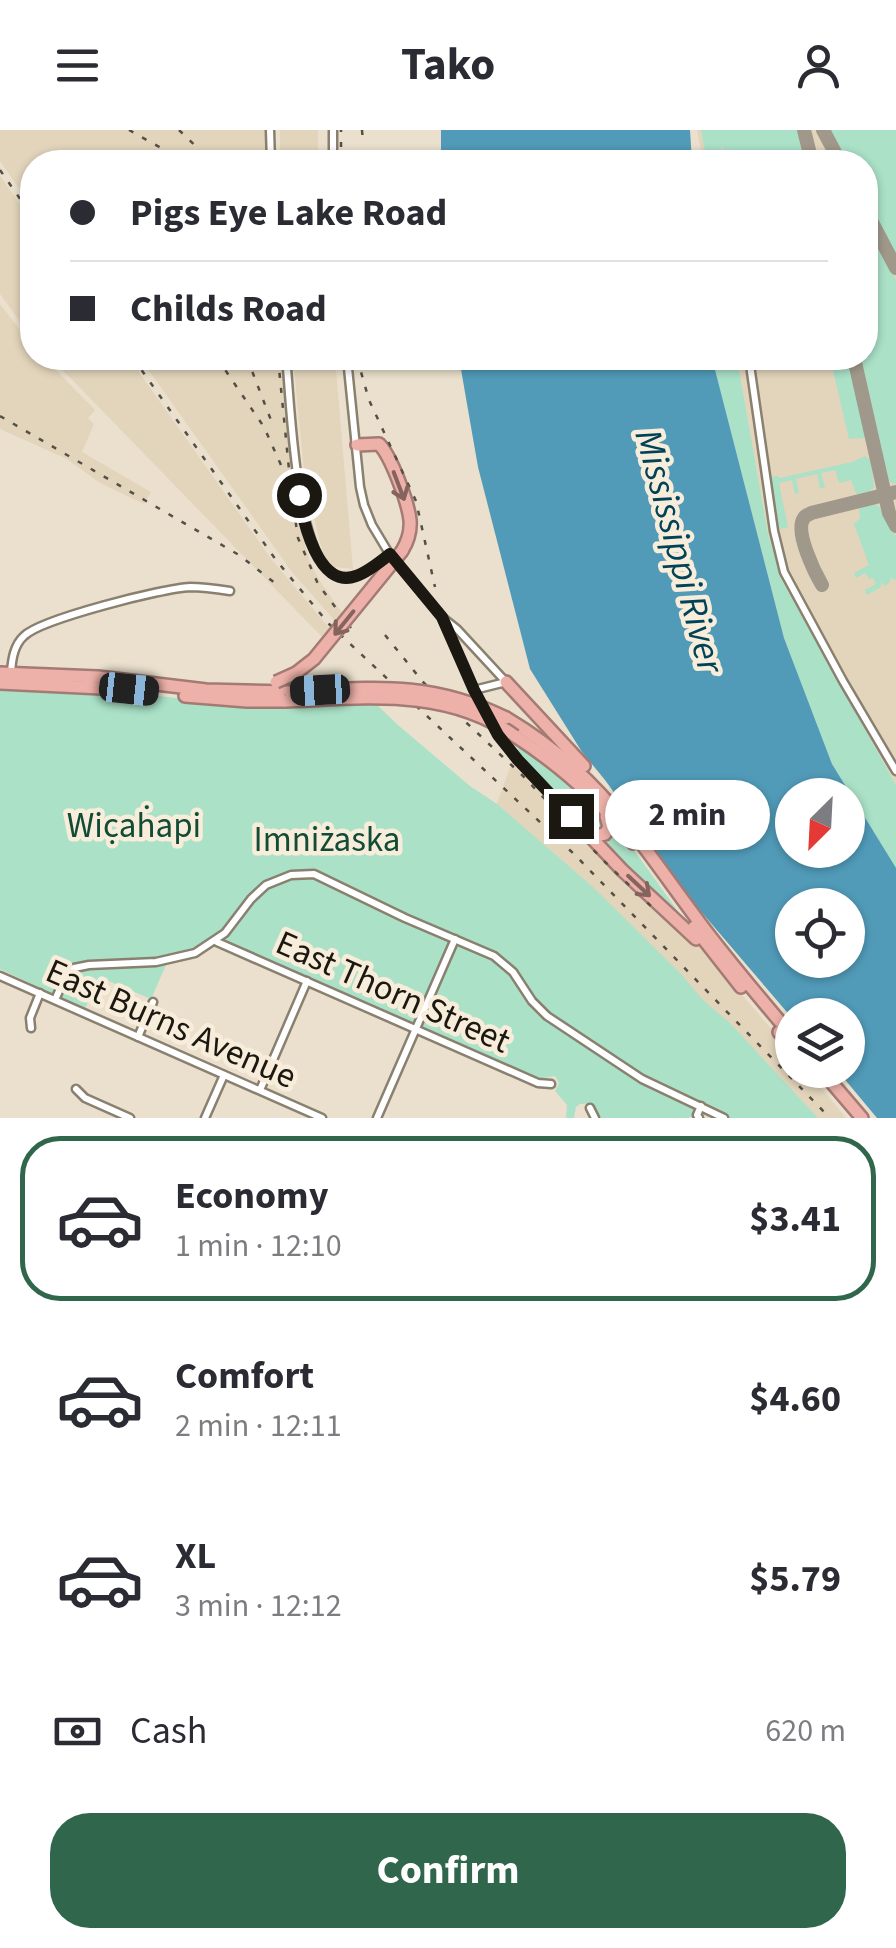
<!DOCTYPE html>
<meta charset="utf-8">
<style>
:root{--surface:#fff;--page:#f7f7f7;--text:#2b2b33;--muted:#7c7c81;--line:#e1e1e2;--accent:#30664c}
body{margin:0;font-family:"Source Sans 3",sans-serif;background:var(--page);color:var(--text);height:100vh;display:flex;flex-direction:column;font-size:38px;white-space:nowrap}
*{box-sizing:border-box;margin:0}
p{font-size:32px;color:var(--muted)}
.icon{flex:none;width:55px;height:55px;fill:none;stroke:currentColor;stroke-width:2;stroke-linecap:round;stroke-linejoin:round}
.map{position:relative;height:988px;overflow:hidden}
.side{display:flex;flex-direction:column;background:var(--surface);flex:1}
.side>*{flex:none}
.hud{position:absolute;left:20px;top:20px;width:858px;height:220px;border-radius:40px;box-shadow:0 2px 8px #0004;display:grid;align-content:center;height:220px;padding:0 50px;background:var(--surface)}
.needle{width:65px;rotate:204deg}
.tools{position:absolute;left:775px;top:648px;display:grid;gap:20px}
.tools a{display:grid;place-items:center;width:90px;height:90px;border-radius:50%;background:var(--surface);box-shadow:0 2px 8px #0004;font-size:50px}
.end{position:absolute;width:45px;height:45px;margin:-22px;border:12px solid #1b1711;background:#fff;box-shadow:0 0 0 5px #fff}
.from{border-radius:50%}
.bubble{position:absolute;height:70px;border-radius:35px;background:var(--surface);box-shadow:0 2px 8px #0004;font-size:32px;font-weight:700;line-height:70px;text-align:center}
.car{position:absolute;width:30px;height:60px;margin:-30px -15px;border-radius:12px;box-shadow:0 0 8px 2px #0007;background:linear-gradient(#222 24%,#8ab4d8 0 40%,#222 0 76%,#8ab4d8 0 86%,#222 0)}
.hud b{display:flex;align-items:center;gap:35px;height:95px;font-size:38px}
.hud b+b{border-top:2px solid var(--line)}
.hud i{width:25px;height:25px;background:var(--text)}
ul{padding:18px 0 0;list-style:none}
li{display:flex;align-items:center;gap:30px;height:165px;margin:0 20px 15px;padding:0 30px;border:5px solid transparent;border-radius:40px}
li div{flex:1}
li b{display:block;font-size:38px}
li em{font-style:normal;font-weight:700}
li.current{border-color:var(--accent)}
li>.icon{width:90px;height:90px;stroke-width:1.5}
.pay{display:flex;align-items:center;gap:25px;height:110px;padding:0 50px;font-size:38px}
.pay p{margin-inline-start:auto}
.button{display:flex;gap:20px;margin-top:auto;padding:20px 50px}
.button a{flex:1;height:115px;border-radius:40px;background:var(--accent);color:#fff;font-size:40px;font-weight:700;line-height:115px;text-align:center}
header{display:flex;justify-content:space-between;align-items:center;height:130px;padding:0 50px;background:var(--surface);font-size:45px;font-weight:700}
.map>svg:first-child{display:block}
</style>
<header><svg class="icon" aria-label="menu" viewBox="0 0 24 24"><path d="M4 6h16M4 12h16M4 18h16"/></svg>Tako<svg class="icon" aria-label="person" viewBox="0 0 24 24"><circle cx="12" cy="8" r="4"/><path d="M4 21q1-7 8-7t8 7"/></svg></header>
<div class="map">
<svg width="896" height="988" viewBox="0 0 896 988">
<rect width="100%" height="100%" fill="#eae0cd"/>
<!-- built -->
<g fill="#e3d5bc">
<path d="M0 0H266L267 32H32V77L0 31Z"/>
<rect x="280" y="0" width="38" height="32"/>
<path d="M697 0H896V655L782 450 768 404 737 228H865V32H703Z"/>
<path d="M0 46 32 91V208L0 164Z"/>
<path d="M0 174 32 216V228H44L95 280 88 288 94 294 82 322 151 362 144 374 100 353 67 329 0 299Z"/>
<path d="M51 228H129L272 430 330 499 322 507Z"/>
<path d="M140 228H281L297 387 310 433 323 456 343 484 336 492 292 442Z"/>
<path d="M293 228H335L353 439 326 436 305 352Z"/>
<path d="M513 630 619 740 707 824 792 923V940H807L846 988H815L495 678Z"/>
</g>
<!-- green -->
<g fill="#aae1c7">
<path d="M701 0H798L805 32H789L788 31 772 32 771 29 755 32 754 28 722 32 723 15 716 32H707Z"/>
<path d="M829 0H896V125L865 67V32H846Z"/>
<path d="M865 92 896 150V354L890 352 886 346 860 228H865Z"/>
<path d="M712 228H737L768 404 782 450 896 655V739L832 634 784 508Z"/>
<path d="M830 228H848L866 308 849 309Z"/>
<path d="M865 326 871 331 874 357 868 363 856 364 851 350 839 353 835 340 821 343 825 357 820 359 817 344 796 349 799 363 795 364 792 350 779 353 788 397 777 400 769 347 777 346 780 348 852 332Z"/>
<path d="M869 374H876L880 378 896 407V449L894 450 891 447 890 452 885 456 881 452V457L867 465 865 460 876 454 873 448 869 449 865 443 856 448 854 443 869 435 854 394 860 388 859 379Z"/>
<path d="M0 556 107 560 219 573H375L399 596 470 656 497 674 594 758 681 844 703 870 730 893 818 988H717L698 978 694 986 688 988H599L591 973 580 974 576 977 574 988H566L567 975 555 961 559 953 555 946 537 949 224 810 196 828 166 835 151 869 99 847 85 879 0 839Z"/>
<path d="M520 614 568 652 605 688 604 700 591 701 516 623Z"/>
<path d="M614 698 631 716 687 794 597 709Z"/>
</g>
<!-- water -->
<g fill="#519bb9" fill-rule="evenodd">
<path d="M441 0H690L692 32H441Z"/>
<path d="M459 228H712L784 508 832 634 896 738V988H877L837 940H848V885H792V888L692 771 605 650 582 622 530 539 478 337ZM848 665V720H792V665ZM792 775H848V830H792Z"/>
</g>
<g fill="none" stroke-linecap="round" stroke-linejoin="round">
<!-- taxiway -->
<g stroke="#a0988a" stroke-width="14">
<path d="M804 0 812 32"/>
<path d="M823 0 840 32"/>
<path d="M865 79 896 138"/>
<path d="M854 228 889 383 896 396"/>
<path d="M822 455C815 443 794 401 804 388 805 385 809 385 811 383L896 362"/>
</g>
<defs>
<g id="minor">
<path d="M270 0 271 32"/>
<path d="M333 0V32"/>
<path d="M286 228C291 268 294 441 342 448 360 450 376 434 390 425"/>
<path d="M347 228 360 357 364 375 372 395 390 425 442 487 457 499 506 552 474 560"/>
<path d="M749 228 774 401 784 442 843 551 896 641"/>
<path d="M442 488 482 577"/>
<path d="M11 542C12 529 14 515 24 506 41 489 164 458 190 457 203 457 217 459 230 461"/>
<path d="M493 596 514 626 570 685"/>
<path d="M217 812 538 953 551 954"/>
<path d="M0 846 322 988"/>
<path d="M55 870 66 845 74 838 89 835 156 832 195 823 225 803 251 769 266 755 291 745 314 744 405 788 494 826 513 842 532 871 547 886 642 949 724 988"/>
<path d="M31 898 30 888 40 863"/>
<path d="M138 907 153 872"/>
<path d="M76 959 85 968 130 988"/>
<path d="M260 960 307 851"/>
<path d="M590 978 595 988"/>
<path d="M205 988 224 945"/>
<path d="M377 988 455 809"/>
<path d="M699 988 697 985 701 976"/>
</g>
<g id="highway">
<path d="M357 315 379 314C391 326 408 372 410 390 411 401 408 411 402 421"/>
<path d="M0 543 98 547 206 560 290 562"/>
<path d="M506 552 584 636"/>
<path d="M0 553 142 560"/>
<path d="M185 566 247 571H285"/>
<path d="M506 588C599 643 637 709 700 793 729 832 761 869 792 906"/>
<path d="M515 606C561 636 600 670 633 713"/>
<path d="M571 686 622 740 696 809"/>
<path d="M586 700 595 706 605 704 609 697 606 686"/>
<path d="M694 797 741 857"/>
<path d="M779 902 792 918"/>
<path d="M821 940 862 988"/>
</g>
</defs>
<!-- minor casing -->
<use href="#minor" stroke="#89806f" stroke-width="11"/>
<!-- highway casing -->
<use href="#highway" stroke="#a47b74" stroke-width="16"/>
<!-- minor -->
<use href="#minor" stroke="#fff" stroke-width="6"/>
<!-- highway -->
<use href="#highway" stroke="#edb1a9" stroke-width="11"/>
<!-- rail -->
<g stroke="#555046" stroke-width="2.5" stroke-dasharray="5 10" stroke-linecap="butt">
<path d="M129 0 186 32"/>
<path d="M179 0 212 32"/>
<path d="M362 0 363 13"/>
<path d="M341 32V0"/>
<path d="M0 40 32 86"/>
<path d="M133 228 276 430 329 494 575 725 830 988"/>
<path d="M217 228 264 297 281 335"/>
<path d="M247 228 274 298"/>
<path d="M278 228 291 360 298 408 318 454 351 498"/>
<path d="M357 228 369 270 416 371 435 457"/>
<path d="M0 286 239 425 280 457"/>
<path d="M385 505 423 552 521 644 605 732 654 779"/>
</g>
<defs>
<g id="highway-bridge">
<path d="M276 552 296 543 314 529 402 421"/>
<path d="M290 562C372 558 430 550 506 588"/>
<path d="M285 571C365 568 446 557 515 606"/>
</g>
</defs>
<!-- highway-bridge casing -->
<use href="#highway-bridge" stroke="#a47b74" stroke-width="16" stroke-linecap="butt"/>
<!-- highway-bridge -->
<use href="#highway-bridge" stroke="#edb1a9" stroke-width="11"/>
</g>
<!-- one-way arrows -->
<defs><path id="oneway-shaft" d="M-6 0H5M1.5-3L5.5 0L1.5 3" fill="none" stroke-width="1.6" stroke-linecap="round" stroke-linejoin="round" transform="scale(2.5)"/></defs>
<g stroke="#84645d">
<use href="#oneway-shaft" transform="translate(399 356) rotate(69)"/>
<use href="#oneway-shaft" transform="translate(344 493) rotate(129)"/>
<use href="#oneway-shaft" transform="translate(639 756) rotate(43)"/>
</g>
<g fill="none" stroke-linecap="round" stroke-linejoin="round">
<!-- route -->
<path stroke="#1b1711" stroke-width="12" d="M299 365C303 391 318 460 356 446 368 442 380 432 390 424L442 487 474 560 498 605 518 630 571 686"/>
</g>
<g text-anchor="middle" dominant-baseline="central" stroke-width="9" stroke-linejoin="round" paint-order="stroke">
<!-- park labels -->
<g font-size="35" fill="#124b36" stroke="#f7edda">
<text x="134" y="696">Wic̣aḣapi</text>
<text x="327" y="710">Imniżaska</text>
</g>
<!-- street labels -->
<g font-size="35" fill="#1b1711" stroke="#f7edda">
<text transform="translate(393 862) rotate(24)">East Thorn Street</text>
<text transform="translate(171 894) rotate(24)">East Burns Avenue</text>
</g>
<!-- water labels -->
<g font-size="38" font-style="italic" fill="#004358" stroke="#f7edda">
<text transform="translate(679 421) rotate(75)">Mississippi River</text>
</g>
</g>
</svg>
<div class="tools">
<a><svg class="needle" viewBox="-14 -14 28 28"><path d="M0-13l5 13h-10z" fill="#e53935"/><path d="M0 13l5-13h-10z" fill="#7c7c81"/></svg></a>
<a><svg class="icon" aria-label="locate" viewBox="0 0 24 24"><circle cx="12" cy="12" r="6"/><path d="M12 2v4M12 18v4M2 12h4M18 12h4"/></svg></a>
<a><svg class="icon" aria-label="layers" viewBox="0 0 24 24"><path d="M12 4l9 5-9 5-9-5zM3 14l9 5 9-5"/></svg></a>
</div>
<i class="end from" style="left:299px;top:365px"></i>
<i class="end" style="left:571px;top:686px"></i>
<div class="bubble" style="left:605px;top:650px;width:165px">2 min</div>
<i class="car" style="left:129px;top:559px;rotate:96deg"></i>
<i class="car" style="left:320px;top:560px;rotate:267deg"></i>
<div class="hud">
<b><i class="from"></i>Pigs Eye Lake Road</b>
<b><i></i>Childs Road</b>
</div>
</div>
<section class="side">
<ul>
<li class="current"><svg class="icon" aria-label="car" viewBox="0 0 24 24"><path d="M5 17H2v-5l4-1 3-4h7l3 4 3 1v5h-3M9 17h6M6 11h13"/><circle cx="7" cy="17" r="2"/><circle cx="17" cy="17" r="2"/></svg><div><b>Economy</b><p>1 min · 12:10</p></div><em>$3.41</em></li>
<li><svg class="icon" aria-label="car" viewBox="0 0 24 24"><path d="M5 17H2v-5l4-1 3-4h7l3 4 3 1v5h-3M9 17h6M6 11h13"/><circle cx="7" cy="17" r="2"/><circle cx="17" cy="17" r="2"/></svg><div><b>Comfort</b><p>2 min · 12:11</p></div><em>$4.60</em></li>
<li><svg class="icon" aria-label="car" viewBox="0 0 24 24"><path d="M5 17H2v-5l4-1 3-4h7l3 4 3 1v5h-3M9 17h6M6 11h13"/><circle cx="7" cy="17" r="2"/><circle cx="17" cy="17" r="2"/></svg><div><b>XL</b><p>3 min · 12:12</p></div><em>$5.79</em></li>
</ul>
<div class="pay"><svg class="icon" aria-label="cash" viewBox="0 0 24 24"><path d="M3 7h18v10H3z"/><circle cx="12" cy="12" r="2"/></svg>Cash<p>620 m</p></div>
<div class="button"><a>Confirm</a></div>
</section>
